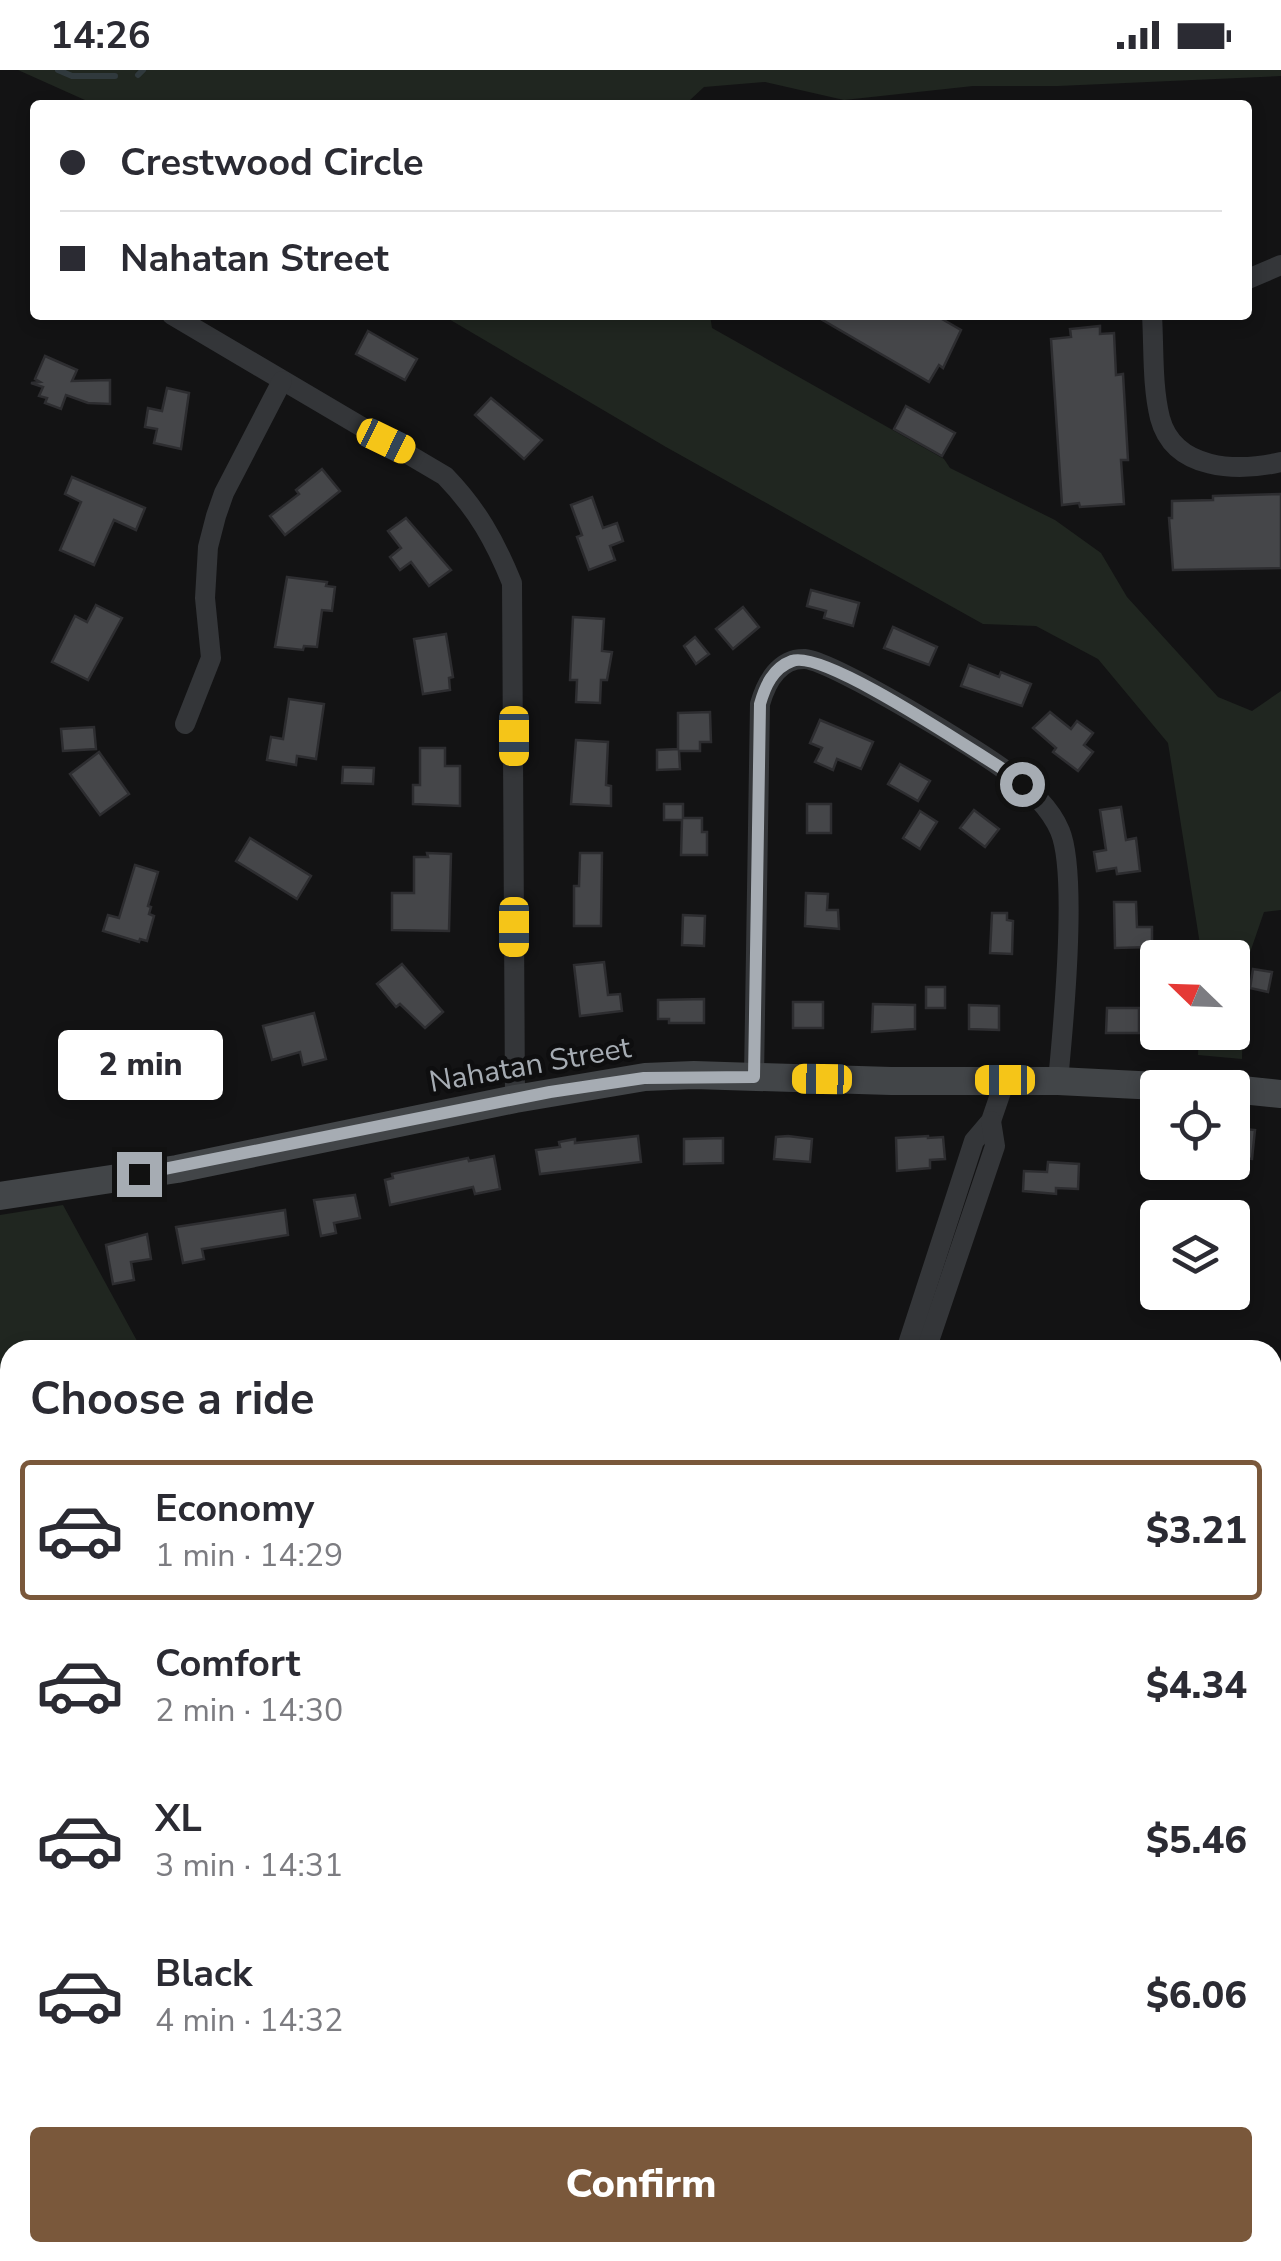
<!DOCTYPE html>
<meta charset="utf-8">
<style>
:root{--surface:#fff;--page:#f7f7f7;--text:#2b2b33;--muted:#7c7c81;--line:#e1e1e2;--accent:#7a583b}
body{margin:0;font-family:"Nunito Sans",sans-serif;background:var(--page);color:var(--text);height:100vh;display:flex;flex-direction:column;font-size:38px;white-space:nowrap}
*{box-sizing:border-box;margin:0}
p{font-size:32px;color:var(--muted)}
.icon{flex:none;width:55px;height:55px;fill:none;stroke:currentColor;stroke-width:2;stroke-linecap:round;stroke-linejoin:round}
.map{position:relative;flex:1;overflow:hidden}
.side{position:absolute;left:0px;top:1270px;width:1282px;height:922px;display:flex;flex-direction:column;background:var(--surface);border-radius:30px 30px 0 0;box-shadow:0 5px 15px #0003}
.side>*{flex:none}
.banner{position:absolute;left:30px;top:30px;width:1222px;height:220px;border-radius:10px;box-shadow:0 5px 15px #0003;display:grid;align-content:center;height:220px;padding:0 30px;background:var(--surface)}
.needle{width:65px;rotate:293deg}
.fabs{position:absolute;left:1140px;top:870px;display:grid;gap:20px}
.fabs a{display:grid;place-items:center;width:110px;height:110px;border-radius:10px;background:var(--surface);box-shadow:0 5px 15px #0003;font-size:50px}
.end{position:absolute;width:45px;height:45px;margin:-22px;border:12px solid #a6acb3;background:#111;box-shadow:0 0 0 5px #111}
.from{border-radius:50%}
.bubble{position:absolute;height:70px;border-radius:10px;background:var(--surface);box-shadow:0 5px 15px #0003;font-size:32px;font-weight:800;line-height:70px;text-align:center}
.car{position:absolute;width:30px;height:60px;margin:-30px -15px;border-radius:12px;box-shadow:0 0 8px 2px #0007;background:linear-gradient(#f5c518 24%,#345 0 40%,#f5c518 0 76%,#345 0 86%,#f5c518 0)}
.banner b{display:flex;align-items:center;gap:35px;height:95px;font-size:38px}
.banner b+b{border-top:2px solid var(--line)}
.banner i{width:25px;height:25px;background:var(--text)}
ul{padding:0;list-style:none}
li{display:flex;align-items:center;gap:30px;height:140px;margin:0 20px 15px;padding:0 10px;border:5px solid transparent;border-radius:10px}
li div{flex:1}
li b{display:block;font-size:38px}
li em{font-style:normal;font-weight:800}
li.selected{border-color:var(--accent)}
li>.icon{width:90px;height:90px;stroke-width:1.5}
h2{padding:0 30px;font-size:45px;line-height:120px}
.button{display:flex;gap:20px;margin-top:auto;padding:20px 30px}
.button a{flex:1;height:115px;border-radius:10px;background:var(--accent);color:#fff;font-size:40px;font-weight:800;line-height:115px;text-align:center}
.status{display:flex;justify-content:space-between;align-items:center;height:70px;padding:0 50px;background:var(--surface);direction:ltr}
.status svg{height:28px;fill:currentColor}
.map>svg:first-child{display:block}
</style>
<div class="status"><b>14:26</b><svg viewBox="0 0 49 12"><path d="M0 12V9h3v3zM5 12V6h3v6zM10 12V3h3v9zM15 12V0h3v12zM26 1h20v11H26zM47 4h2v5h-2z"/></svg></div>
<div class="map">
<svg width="1281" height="2191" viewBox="0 0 1281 2191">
<rect width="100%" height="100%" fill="#131314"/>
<!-- green -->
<g fill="#202620">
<path d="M18 0H1281V6L1058 16H973L844 30 765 12 704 17 690 30 691 35H96Z"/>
<path d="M442 245H710L712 258 944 389 950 398 1055 450 1101 483 1127 527 1218 627 1252 641 1281 621V840L1264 842 1244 900 1242 989 1198 985 1199 963 1232 962V888L1202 887 1168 673 1098 589 1036 556 983 554 666 377Z"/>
<path d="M63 1135 142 1280H10V2182H705L720 2191H0V1145Z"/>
<path d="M1273 2058 1281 2062V2191H960L963 2186 974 2182H1272Z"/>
</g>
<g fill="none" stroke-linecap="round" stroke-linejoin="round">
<!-- stream -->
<g stroke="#30393d" stroke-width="6">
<path d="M58 0 72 6H115"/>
<path d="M138 5 143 0"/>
</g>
</g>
<!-- building -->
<g fill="#454649" stroke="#2d2d30" stroke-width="2.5">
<path d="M814 245H935L961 260 943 298 939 295 929 312Z"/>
<path d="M1100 256V264L1114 263 1116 305 1123 304 1128 390H1121L1124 434 1080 437 1079 433 1062 435 1051 269 1071 267 1070 259Z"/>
<path d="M368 261 417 289 405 310 356 284Z"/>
<path d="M45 286 77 300 72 311 110 310V334L88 333 66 325 61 339 45 333 47 328 39 326 43 317 31 313 40 312 35 309Z"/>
<path d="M167 318 189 323 181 379 154 373 157 359 145 357 148 338 162 341Z"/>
<path d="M491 328 542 370 524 389 475 345Z"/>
<path d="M906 336 955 363 942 386 894 359Z"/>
<path d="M322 399 340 421 285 465 270 446 299 424 296 420Z"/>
<path d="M72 407 145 438 136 460 114 450 94 495 60 480 81 432 65 424Z"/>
<path d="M1281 424V498L1173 500 1169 448H1172V431L1213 430V426Z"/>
<path d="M592 427 603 458 617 453 623 471 610 476 615 490 589 500 577 467 582 465 571 435Z"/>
<path d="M406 448 451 500 429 516 411 492 400 500 390 487 401 478 388 461Z"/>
<path d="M287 507 327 512 326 516 335 517 332 541 322 540 317 577 304 576 303 580 275 577Z"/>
<path d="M811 520 859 533 853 556 824 548 826 541 807 536Z"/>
<path d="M96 535 122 548 88 610 52 592 75 546 87 552Z"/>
<path d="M743 537 759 557 733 579 716 559Z"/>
<path d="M573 547 604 549 602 581 612 582 607 610H601L600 633 576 632 577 610H570Z"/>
<path d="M893 557 937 577 929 595 884 578Z"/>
<path d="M446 564 453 607 449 608 450 620 423 624 414 569Z"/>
<path d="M695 567 709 584 696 594 684 576Z"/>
<path d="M969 595 999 607 1001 602 1031 614 1022 636 961 616Z"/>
<path d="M289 629 324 634 316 689 297 686 296 695 267 690 271 667 283 669Z"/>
<path d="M710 642 711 672H700V681H679L680 699 657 700V680L678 679V643Z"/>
<path d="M1050 642 1071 659 1077 651 1093 663 1084 675 1093 682 1078 701 1053 682 1056 678 1033 658Z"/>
<path d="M820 650 873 672 861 699 837 689 833 700 815 692 822 678 810 673Z"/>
<path d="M94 657 96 679 63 681 61 659Z"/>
<path d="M576 670 608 672 606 715 611 716V736L571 734Z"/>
<path d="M420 678H445V696H460V736L413 734V715H420Z"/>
<path d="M99 682 129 724 100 745 70 704Z"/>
<path d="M900 694 930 711 918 731 888 714Z"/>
<path d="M343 697 374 698 373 714 342 713Z"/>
<path d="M664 734H683V748H702V762H707V785H681L682 750H664Z"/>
<rect x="807" y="734" width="24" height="29"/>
<path d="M1121 737 1126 770 1136 768 1140 801 1117 804 1116 798 1097 801 1094 782 1106 780 1100 740Z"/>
<path d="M974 740 999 759 985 777 960 758Z"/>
<path d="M920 741 937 752 920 779 903 768Z"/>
<path d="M250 768 311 806 297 829 236 791Z"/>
<path d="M427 783 451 784 449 861 392 860V823H414V787H428Z"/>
<path d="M580 783H602L601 856H574V816H579Z"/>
<path d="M135 795 158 802 148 836 151 837 149 844 154 846 147 871 140 869 139 872 103 861 108 845 119 848Z"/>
<path d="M806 823 828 824 827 840H838L839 859 805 856Z"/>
<path d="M1114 832H1136L1137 857H1152V877L1115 878Z"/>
<path d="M992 843H1007V850L1013 851 1012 884 990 883Z"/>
<path d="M683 845 705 846 704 876 682 875Z"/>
<path d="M604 892 608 925 620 924 622 941 580 946 574 895Z"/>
<path d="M402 894 443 942 425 958 400 934 396 937 377 914Z"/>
<path d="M1253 899 1272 902 1268 922 1250 918Z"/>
<rect x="926" y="917" width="19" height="21"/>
<path d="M704 929V953H669V949H658V930Z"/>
<rect x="793" y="932" width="30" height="26"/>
<path d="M873 934 915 935V959L872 962Z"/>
<path d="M969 935 999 936V960L969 959Z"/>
<path d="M1107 938H1139V963H1106Z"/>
<path d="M314 943 326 989 303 995 300 982 272 990 263 956Z"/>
<path d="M143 975 148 1002 137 1004 139 1019 100 1026 95 984Z"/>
<path d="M1235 1058 1255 1060 1252 1089 1232 1087Z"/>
<path d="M638 1066 641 1092 540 1104 536 1080 560 1077 559 1072 575 1069V1073Z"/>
<path d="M788 1066 812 1069 810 1092 774 1089 776 1067Z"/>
<path d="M928 1066V1068L943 1067 945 1089 930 1090V1098L897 1101 896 1068Z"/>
<path d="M723 1068V1093L684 1094V1069Z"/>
<path d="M494 1086 500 1119 475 1124 473 1117 390 1135 385 1110 393 1108 392 1104 468 1088 469 1091Z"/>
<path d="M1048 1092 1079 1094 1078 1119 1056 1118V1124L1023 1121 1024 1101 1047 1102Z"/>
<path d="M355 1125 360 1148 334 1153 336 1163 321 1166 314 1130Z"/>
<path d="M285 1140 288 1165 202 1179 204 1189 183 1193 176 1157Z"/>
<path d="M147 1164 151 1189 131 1192 134 1210 113 1214 106 1175Z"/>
</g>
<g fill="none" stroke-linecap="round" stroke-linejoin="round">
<!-- street -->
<g stroke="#343639" stroke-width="20">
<path d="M1248 209 1281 195"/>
<path d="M172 245 445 406C477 439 495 471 512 513L515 1029"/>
<path d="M1152 245C1154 278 1152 316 1160 348 1174 401 1238 402 1281 392"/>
<path d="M185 654 211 588 205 528 208 477 216 446 224 423 282 311"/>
<path d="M754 1007 760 634C766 613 779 588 805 589 833 591 983 682 1010 704 1029 719 1050 737 1060 761 1078 804 1063 959 1058 1011"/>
<path d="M906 1280 974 1071 991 1051 1005 1010"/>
<path d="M926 1280 995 1076 991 1051"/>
</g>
<!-- secondary -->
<g stroke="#424548" stroke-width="28">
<path d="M1232 1019 1281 1024"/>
<path d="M0 1126 177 1099 515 1029 645 1007 694 1005 891 1011H1058L1198 1018"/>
</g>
</g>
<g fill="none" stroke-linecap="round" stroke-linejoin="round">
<!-- route -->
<path stroke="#a6acb3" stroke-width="12" d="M139 1104 550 1022 644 1008 754 1007 760 634C765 616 773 598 792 591 824 579 971 680 1006 701L1022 714"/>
</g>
<g text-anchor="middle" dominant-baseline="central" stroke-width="9" stroke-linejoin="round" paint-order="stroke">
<!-- street labels -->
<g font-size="30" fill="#a6acb3" stroke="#0e0e0f">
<text transform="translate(530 995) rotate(-10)">Nahatan Street</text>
</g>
</g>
</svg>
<div class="fabs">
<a><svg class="needle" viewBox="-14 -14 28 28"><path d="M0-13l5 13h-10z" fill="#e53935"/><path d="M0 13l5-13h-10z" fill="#7c7c81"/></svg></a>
<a><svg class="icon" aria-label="locate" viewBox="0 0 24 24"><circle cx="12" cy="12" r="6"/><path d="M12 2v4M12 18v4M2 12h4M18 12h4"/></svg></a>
<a><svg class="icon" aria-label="layers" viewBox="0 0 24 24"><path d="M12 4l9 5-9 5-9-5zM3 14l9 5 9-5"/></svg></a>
</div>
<i class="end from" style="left:1022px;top:714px"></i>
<i class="end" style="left:139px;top:1104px"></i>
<div class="bubble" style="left:58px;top:960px;width:165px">2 min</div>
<i class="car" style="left:386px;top:371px;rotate:116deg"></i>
<i class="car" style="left:514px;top:666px;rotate:180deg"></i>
<i class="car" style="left:514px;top:857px;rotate:180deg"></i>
<i class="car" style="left:822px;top:1009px;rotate:271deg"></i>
<i class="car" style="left:1005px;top:1010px;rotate:270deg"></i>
<div class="banner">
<b><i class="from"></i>Crestwood Circle</b>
<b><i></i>Nahatan Street</b>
</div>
<section class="side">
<h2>Choose a ride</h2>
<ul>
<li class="selected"><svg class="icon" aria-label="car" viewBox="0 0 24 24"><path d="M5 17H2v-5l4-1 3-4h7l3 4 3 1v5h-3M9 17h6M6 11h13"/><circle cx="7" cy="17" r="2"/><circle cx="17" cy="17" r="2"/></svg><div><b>Economy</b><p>1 min · 14:29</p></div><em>$3.21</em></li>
<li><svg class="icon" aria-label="car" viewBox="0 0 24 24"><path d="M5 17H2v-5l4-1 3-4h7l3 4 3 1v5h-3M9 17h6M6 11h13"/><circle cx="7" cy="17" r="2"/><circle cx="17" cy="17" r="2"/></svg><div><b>Comfort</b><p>2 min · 14:30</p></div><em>$4.34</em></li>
<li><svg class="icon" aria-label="car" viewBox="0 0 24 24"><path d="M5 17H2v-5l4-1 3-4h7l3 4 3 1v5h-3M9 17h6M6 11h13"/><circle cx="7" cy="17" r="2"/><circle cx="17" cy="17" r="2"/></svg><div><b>XL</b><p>3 min · 14:31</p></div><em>$5.46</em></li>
<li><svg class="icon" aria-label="car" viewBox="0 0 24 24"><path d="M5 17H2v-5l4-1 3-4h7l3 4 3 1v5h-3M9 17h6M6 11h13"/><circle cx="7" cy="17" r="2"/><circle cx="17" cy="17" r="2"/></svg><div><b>Black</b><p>4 min · 14:32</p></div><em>$6.06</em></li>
</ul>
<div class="button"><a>Confirm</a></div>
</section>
</div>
